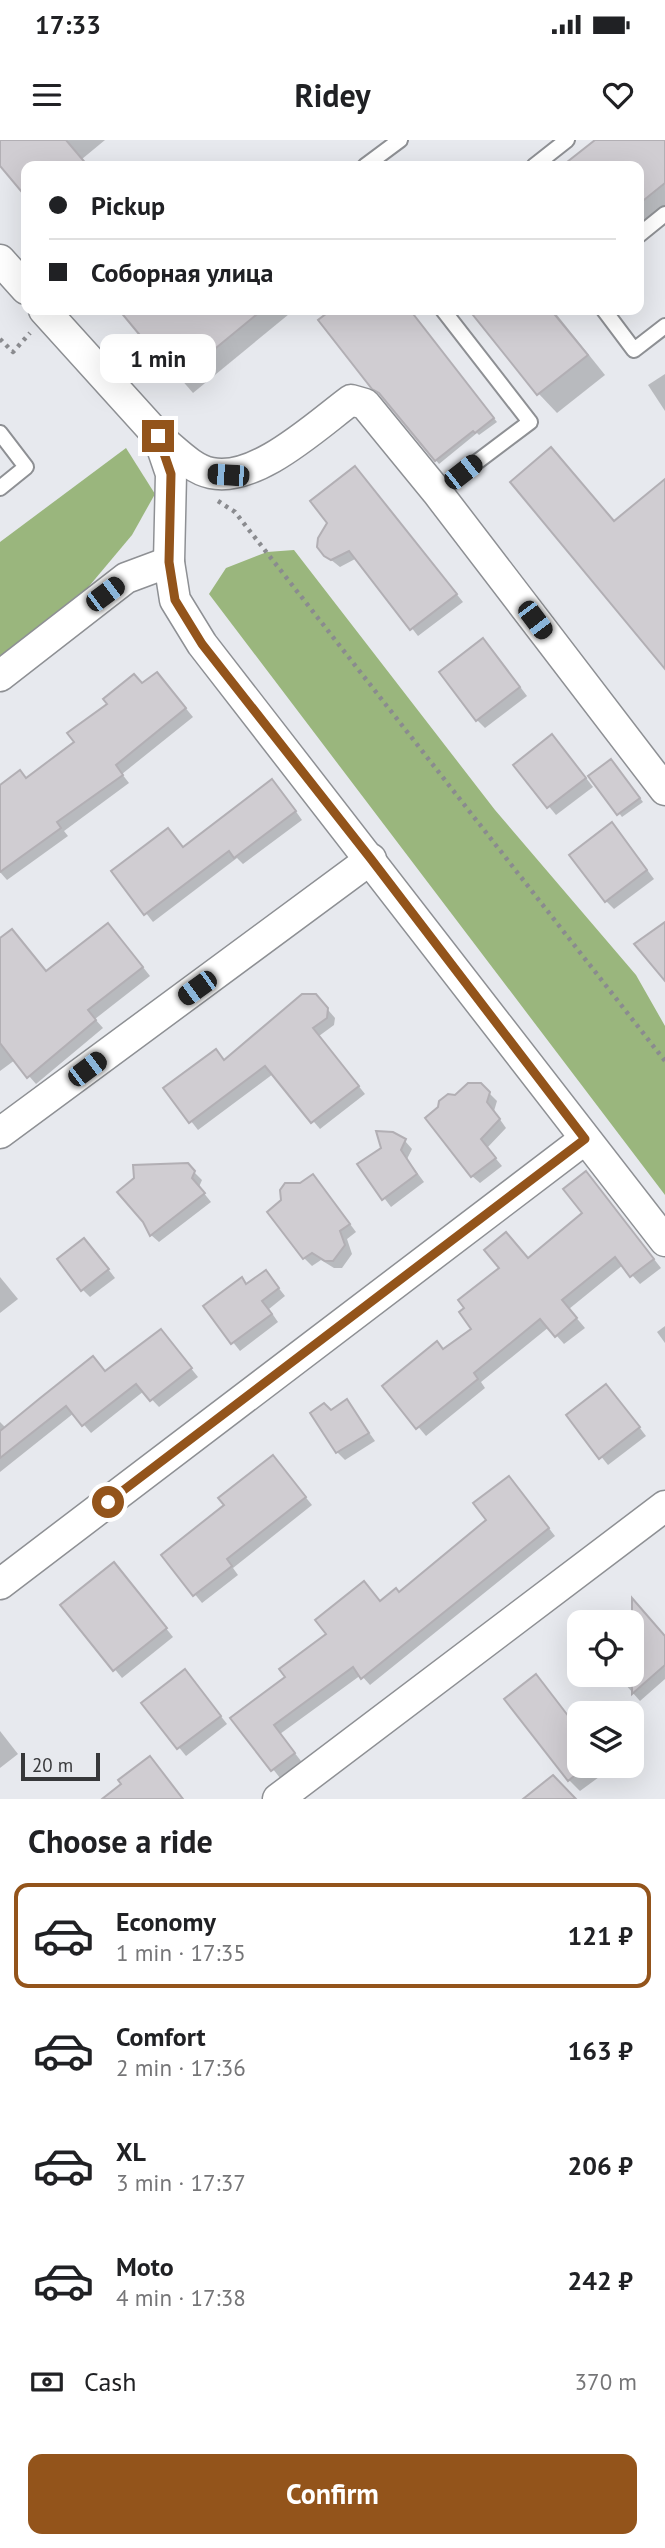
<!DOCTYPE html>
<meta charset="utf-8">
<style>
:root{--surface:#fff;--page:#f2f2f2;--text:#202124;--muted:#757577;--line:#e0e0e0;--accent:#93541b}
body{margin:0;font-family:"PT Sans",sans-serif;background:var(--page);color:var(--text);height:100vh;display:flex;flex-direction:column;font-size:26px;white-space:nowrap}
*{box-sizing:border-box;margin:0}
p{font-size:23px;color:var(--muted)}
.icon{flex:none;width:38px;height:38px;fill:none;stroke:currentColor;stroke-width:2;stroke-linecap:round;stroke-linejoin:round}
.map{position:relative;height:1659px;overflow:hidden}
.sheet{display:flex;flex-direction:column;background:var(--surface);flex:1}
.sheet>*{flex:none}
.hud{position:absolute;left:21px;top:21px;width:623px;height:154px;border-radius:14px;box-shadow:0 7px 28px #0002;display:grid;align-content:center;height:154px;padding:0 28px;background:var(--surface)}
.tools{position:absolute;left:567px;top:1470px;display:grid;gap:14px}
.tools a{display:grid;place-items:center;width:77px;height:77px;border-radius:14px;background:var(--surface);box-shadow:0 7px 28px #0002;font-size:35px}
.scale{position:absolute;left:21px;bottom:18px;width:79px;box-sizing:border-box;padding-left:7px;border:4px solid #37383a;border-top:0;font-size:19px;line-height:24px;white-space:nowrap;color:#37383a;-webkit-text-stroke:5px #e7e9ee;paint-order:stroke}
.end{position:absolute;width:32px;height:32px;margin:-16px;border:9px solid #93541b;background:#fff;box-shadow:0 0 0 4px #fff}
.from{border-radius:50%}
.bubble{position:absolute;height:49px;border-radius:14px;background:var(--surface);box-shadow:0 7px 28px #0002;font-size:23px;font-weight:700;line-height:49px;text-align:center}
.car{position:absolute;width:21px;height:42px;margin:-21px -10px;border-radius:9px;box-shadow:0 0 5px 2px #0007;background:linear-gradient(#222 24%,#8ab4d8 0 40%,#222 0 76%,#8ab4d8 0 86%,#222 0)}
.hud b{display:flex;align-items:center;gap:24px;height:66px;font-size:26px}
.hud b+b{border-top:2px solid var(--line)}
.hud i{width:18px;height:18px;background:var(--text)}
ul{padding:0;list-style:none}
li{display:flex;align-items:center;gap:21px;height:105px;margin:0 14px 10px;padding:0 14px;border:4px solid transparent;border-radius:14px}
li div{flex:1}
li b{display:block;font-size:26px}
li em{font-style:normal;font-weight:700}
li.on{border-color:var(--accent)}
li>.icon{width:63px;height:63px;stroke-width:1.5}
h2{padding:0 28px;font-size:32px;line-height:84px}
.pay{display:flex;align-items:center;gap:18px;height:77px;padding:0 28px;font-size:26px}
.pay p{margin-inline-start:auto}
.button{display:flex;gap:14px;margin-top:auto;padding:14px 28px}
.button a{flex:1;height:80px;border-radius:14px;background:var(--accent);color:#fff;font-size:28px;font-weight:700;line-height:80px;text-align:center}
.status{display:flex;justify-content:space-between;align-items:center;height:49px;padding:0 35px;background:var(--surface);direction:ltr}
.status svg{height:19px;fill:currentColor}
header{display:flex;justify-content:space-between;align-items:center;height:91px;padding:0 28px;background:var(--surface);font-size:32px;font-weight:700}
.map>svg:first-child{display:block}
</style>
<div class="status"><b>17:33</b><svg viewBox="0 0 49 12"><path d="M0 12V9h3v3zM5 12V6h3v6zM10 12V3h3v9zM15 12V0h3v12zM26 1h20v11H26zM47 4h2v5h-2z"/></svg></div>
<header><svg class="icon" aria-label="menu" viewBox="0 0 24 24"><path d="M4 6h16M4 12h16M4 18h16"/></svg>Ridey<svg class="icon" aria-label="heart" viewBox="0 0 24 24"><path d="M12 20l-8-8c-3-5 5-10 8-4 3-6 11-1 8 4z"/></svg></header>
<div class="map">
<svg width="665" height="1659" viewBox="0 0 665 1659">
<rect width="100%" height="100%" fill="#e7e9ee"/>
<!-- forest -->
<g fill="#9ab67d">
<path d="M126 308 155 354 132 395 80 457 0 519V402Z"/>
<path d="M294 410 495 670 636 835 665 886V1055L209 454 226 428 267 412Z"/>
</g>
<!-- shadow -->
<g fill="#0003">
<path d="M0 0H105L82 19 88 26H26V55L0 23Z"/>
<path d="M598 0H665V77L639 98V26H565Z"/>
<path d="M121 170H294L193 253Z"/>
<path d="M334 170H338L346 180 359 170H408L497 282 479 295 477 293 439 324 321 180Z"/>
<path d="M471 170H553L605 235 557 273 539 254Z"/>
<path d="M665 234V271L648 245Z"/>
<path d="M362 336 463 462 418 496 357 418 340 427 325 415 329 382Z"/>
<path d="M491 508 527 556 485 588 477 580Z"/>
<path d="M164 542 193 577 122 634 129 643 64 691 68 696 7 740 0 732V647L27 639Z"/>
<path d="M560 604 593 647 556 675 515 625Z"/>
<path d="M615 625 643 662 622 677 591 636Z"/>
<path d="M280 649 302 680 243 724 237 718 153 782 113 731 168 690 184 708Z"/>
<path d="M619 692 654 739 614 769 606 761Z"/>
<path d="M116 793 150 836 95 879 103 888 36 944 15 920 0 931V800L43 843Z"/>
<path d="M323 864 335 878 334 885 319 896 365 954 320 989 273 934 198 990 165 948 215 911 225 922Z"/>
<path d="M480 944 497 961 494 971 506 988 487 1008 502 1026 480 1043 472 1036 456 957Z"/>
<path d="M405 1001 412 1009 407 1019 424 1042 391 1067 359 1025 383 1009Z"/>
<path d="M187 1025 202 1040 199 1047 211 1062 159 1102 151 1095 145 1081Z"/>
<path d="M586 1033 661 1128 640 1144 623 1125 569 1169 585 1188 564 1204 549 1187 481 1242 485 1248 426 1296 384 1246 444 1210 473 1190 528 1119 584 1074Z"/>
<path d="M300 1044H320L356 1092 347 1099 352 1114 342 1128H334L321 1120 312 1126 304 1118Z"/>
<path d="M92 1108 115 1138 90 1157 82 1149Z"/>
<path d="M266 1132 285 1156 269 1169 278 1182 240 1211 205 1167 247 1146Z"/>
<path d="M0 1137 18 1159 0 1173Z"/>
<path d="M665 1186V1203L657 1192Z"/>
<path d="M161 1191 198 1237 159 1267 144 1251 91 1293 74 1273 0 1332V1282L6 1288 106 1233Z"/>
<path d="M614 1254 646 1296 608 1325 568 1276Z"/>
<path d="M347 1262 375 1301 345 1320 337 1312 331 1272Z"/>
<path d="M273 1317 312 1365 233 1428 238 1435 202 1463 163 1415 226 1365Z"/>
<path d="M516 1346 555 1396 370 1545 361 1535 280 1594 301 1621 280 1638 233 1578 381 1462 399 1454 489 1380Z"/>
<path d="M121 1432 173 1497 122 1538 62 1465Z"/>
<path d="M642 1472 665 1497V1539L640 1561 617 1535H632L630 1482Z"/>
<path d="M590 1476 596 1482H582Z"/>
<path d="M579 1485V1498L573 1491Z"/>
<path d="M536 1536 579 1589V1626H608L610 1629 580 1651 569 1640Z"/>
<path d="M192 1539 227 1584 186 1616 143 1563Z"/>
<path d="M0 1591 18 1614 0 1628Z"/>
</g>
<!-- building -->
<g fill="#d0cdd2" stroke="#b2afb4" stroke-width="2">
<path d="M0 0H66L88 26H26V57L0 26Z"/>
<path d="M595 0H665V43L639 64V26H562Z"/>
<path d="M119 170H262L177 240Z"/>
<path d="M331 170H410L494 278 475 293 473 291 435 321 379 253 372 249 318 180Z"/>
<path d="M469 170H551L588 215 537 255Z"/>
<path d="M551 307 614 381 665 339V529L510 342Z"/>
<path d="M355 326 457 454 410 490 349 411 331 420 324 416 317 407 318 398 327 383 310 361Z"/>
<path d="M483 498 520 547 476 581 439 532Z"/>
<path d="M157 532 186 568 116 625 123 635 57 682 61 688 0 732V645L20 630 26 638 74 602 67 593 107 564 103 559 134 534 142 543Z"/>
<path d="M552 594 586 638 547 668 513 625Z"/>
<path d="M611 619 640 658 617 675 588 636Z"/>
<path d="M272 639 296 671 234 718 229 711 144 775 111 731 168 688 183 707Z"/>
<path d="M612 682 647 730 605 762 569 715Z"/>
<path d="M665 782V841L634 804Z"/>
<path d="M108 783 143 827 88 870 96 880 27 938 0 903V798L12 789 46 831Z"/>
<path d="M302 854H316L328 868 327 878 313 888 359 946 311 983 265 926 189 983 163 948 216 909 224 920Z"/>
<path d="M468 943H481L490 952 487 962 500 979 481 999 496 1018 471 1037 425 978 438 967 439 961 448 954 455 955Z"/>
<path d="M376 991 393 992 406 999 401 1010 417 1034 382 1060 357 1024 381 1008Z"/>
<path d="M188 1023 195 1031 192 1038 205 1053 150 1096 143 1082 117 1052 134 1038 133 1025Z"/>
<path d="M586 1031 654 1119 630 1137 615 1117 562 1160 577 1178 555 1197 540 1179 474 1233 478 1239 416 1289 382 1246 437 1201 443 1209 471 1189 459 1172 464 1168 458 1160 499 1128 484 1110 506 1092 528 1118 582 1073 563 1049Z"/>
<path d="M313 1034 350 1084 340 1091 345 1105 333 1121H325L312 1113 303 1119 267 1072 281 1060 280 1050 285 1043H300Z"/>
<path d="M84 1098 109 1129 81 1151 57 1119Z"/>
<path d="M266 1130 279 1148 262 1161 272 1174 231 1204 203 1166 242 1137 246 1144Z"/>
<path d="M161 1189 192 1228 150 1261 136 1244 82 1286 66 1266 0 1318V1291L39 1259 93 1216 105 1231Z"/>
<path d="M606 1244 640 1287 599 1319 566 1275Z"/>
<path d="M347 1259 369 1293 336 1313 310 1273 324 1263 331 1270Z"/>
<path d="M273 1315 306 1357 227 1419 232 1426 193 1456 161 1415 224 1365 218 1358Z"/>
<path d="M509 1336 549 1388 361 1539 353 1527 274 1585 295 1613 271 1631 230 1578 285 1537 279 1529 326 1494 315 1480 364 1441 380 1461 396 1448 399 1452 486 1380 473 1363Z"/>
<path d="M114 1422 167 1488 113 1531 60 1465Z"/>
<path d="M632 1458 665 1496V1525L632 1554Z"/>
<path d="M185 1529 221 1576 177 1609 141 1563Z"/>
<path d="M536 1534 579 1590V1632L568 1641 504 1559Z"/>
<path d="M150 1616 183 1659H102L121 1644 118 1640Z"/>
<path d="M553 1635 576 1659H523Z"/>
</g>
<g fill="none" stroke-linecap="round" stroke-linejoin="round">
<defs>
<g id="lane">
<path d="M365 26 400 0"/>
<path d="M534 26 567 0"/>
<path d="M639 95 665 74"/>
<path d="M604 170 634 210 665 186"/>
<path d="M0 293 26 327 0 348"/>
<path d="M437 352 530 282 443 170"/>
</g>
<g id="street">
<path d="M0 120 26 149"/>
<path d="M44 170 158 296 171 334 169 422 175 460 202 504 665 1101"/>
<path d="M158 297C174 309 191 329 211 333 256 343 317 285 351 260L365 264 437 352 665 650"/>
<path d="M0 536 126 438 169 422"/>
<path d="M0 993 371 719"/>
<path d="M0 1444 585 999"/>
<path d="M278 1659 665 1366"/>
</g>
</defs>
<!-- lane casing -->
<use href="#lane" stroke="#8e9094" stroke-width="18"/>
<!-- street casing -->
<use href="#street" stroke="#8e9094" stroke-width="33"/>
<!-- path -->
<g stroke="#8a8b8f" stroke-width="4.5" stroke-dasharray="3.5 5" stroke-linecap="butt">
<path d="M0 199 13 212 30 193"/>
<path d="M218 361 235 372 242 381 665 921"/>
</g>
<!-- lane -->
<use href="#lane" stroke="#fff" stroke-width="14"/>
<!-- street -->
<use href="#street" stroke="#fff" stroke-width="30"/>
</g>
<g fill="none" stroke-linecap="round" stroke-linejoin="round">
<!-- route -->
<path stroke="#93541b" stroke-width="9" d="M108 1362 585 999 371 719 202 504 175 460 169 422 171 334 158 296"/>
</g>
</svg>
<div class="tools">
<a><svg class="icon" aria-label="locate" viewBox="0 0 24 24"><circle cx="12" cy="12" r="6"/><path d="M12 2v4M12 18v4M2 12h4M18 12h4"/></svg></a>
<a><svg class="icon" aria-label="layers" viewBox="0 0 24 24"><path d="M12 4l9 5-9 5-9-5zM3 14l9 5 9-5"/></svg></a>
</div>
<div class="scale">20 m</div>
<i class="end from" style="left:108px;top:1362px"></i>
<i class="end" style="left:158px;top:296px"></i>
<div class="bubble" style="left:100px;top:194px;width:116px">1 min</div>
<i class="car" style="left:463px;top:332px;rotate:52deg"></i>
<i class="car" style="left:228px;top:335px;rotate:274deg"></i>
<i class="car" style="left:105px;top:454px;rotate:53deg"></i>
<i class="car" style="left:535px;top:480px;rotate:143deg"></i>
<i class="car" style="left:197px;top:848px;rotate:234deg"></i>
<i class="car" style="left:87px;top:929px;rotate:53deg"></i>
<div class="hud">
<b><i class="from"></i>Pickup</b>
<b><i></i>Соборная улица</b>
</div>
</div>
<section class="sheet">
<h2>Choose a ride</h2>
<ul>
<li class="on"><svg class="icon" aria-label="car" viewBox="0 0 24 24"><path d="M5 17H2v-5l4-1 3-4h7l3 4 3 1v5h-3M9 17h6M6 11h13"/><circle cx="7" cy="17" r="2"/><circle cx="17" cy="17" r="2"/></svg><div><b>Economy</b><p>1 min · 17:35</p></div><em>121 ₽</em></li>
<li><svg class="icon" aria-label="car" viewBox="0 0 24 24"><path d="M5 17H2v-5l4-1 3-4h7l3 4 3 1v5h-3M9 17h6M6 11h13"/><circle cx="7" cy="17" r="2"/><circle cx="17" cy="17" r="2"/></svg><div><b>Comfort</b><p>2 min · 17:36</p></div><em>163 ₽</em></li>
<li><svg class="icon" aria-label="car" viewBox="0 0 24 24"><path d="M5 17H2v-5l4-1 3-4h7l3 4 3 1v5h-3M9 17h6M6 11h13"/><circle cx="7" cy="17" r="2"/><circle cx="17" cy="17" r="2"/></svg><div><b>XL</b><p>3 min · 17:37</p></div><em>206 ₽</em></li>
<li><svg class="icon" aria-label="car" viewBox="0 0 24 24"><path d="M5 17H2v-5l4-1 3-4h7l3 4 3 1v5h-3M9 17h6M6 11h13"/><circle cx="7" cy="17" r="2"/><circle cx="17" cy="17" r="2"/></svg><div><b>Moto</b><p>4 min · 17:38</p></div><em>242 ₽</em></li>
</ul>
<div class="pay"><svg class="icon" aria-label="cash" viewBox="0 0 24 24"><path d="M3 7h18v10H3z"/><circle cx="12" cy="12" r="2"/></svg>Cash<p>370 m</p></div>
<div class="button"><a>Confirm</a></div>
</section>
